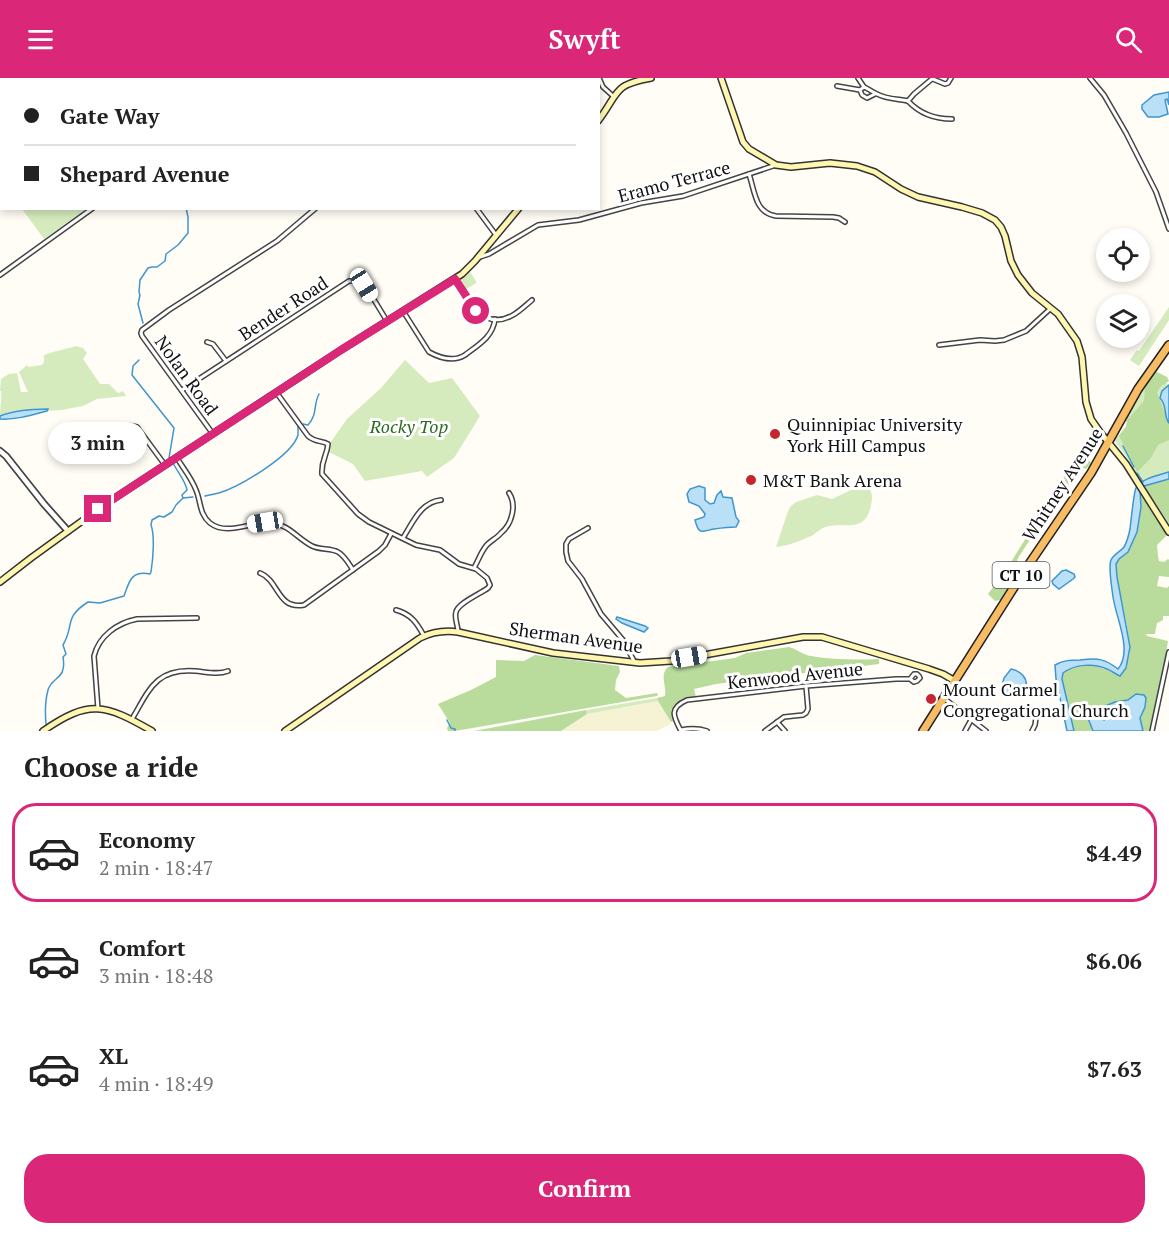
<!DOCTYPE html>
<meta charset="utf-8">
<style>
:root{--surface:#fff;--page:#f2f2f2;--text:#222;--muted:#767676;--line:#e0e0e0;--accent:#db2777}
body{margin:0;font-family:"PT Serif",serif;background:var(--page);color:var(--text);height:100vh;display:flex;flex-direction:column;font-size:22px;white-space:nowrap}
*{box-sizing:border-box;margin:0}
p{font-size:20px;color:var(--muted)}
.icon{flex:none;width:33px;height:33px;fill:none;stroke:currentColor;stroke-width:2;stroke-linecap:round;stroke-linejoin:round}
.map{position:relative;height:653px;overflow:hidden}
.drawer{display:flex;flex-direction:column;background:var(--surface);flex:1}
.drawer>*{flex:none}
.hud{position:absolute;left:0px;top:0px;width:600px;height:132px;box-shadow:0 3px 9px #0003;display:grid;align-content:center;height:132px;padding:0 24px;background:var(--surface)}
.tools{position:absolute;left:1096px;top:150px;display:grid;gap:12px}
.tools a{display:grid;place-items:center;width:54px;height:54px;border-radius:50%;background:var(--surface);box-shadow:0 3px 9px #0003;font-size:30px}
.end{position:absolute;width:27px;height:27px;margin:-14px;border:8px solid #db2777;background:#fff;box-shadow:0 0 0 3px #fff}
.from{border-radius:50%}
.bubble{position:absolute;height:42px;border-radius:21px;background:var(--surface);box-shadow:0 3px 9px #0003;font-size:20px;font-weight:700;line-height:42px;text-align:center}
.car{position:absolute;width:18px;height:36px;margin:-18px -9px;border-radius:8px;box-shadow:0 0 4px 2px #0007;background:linear-gradient(#fff 24%,#345 0 40%,#fff 0 76%,#345 0 86%,#fff 0)}
.hud b{display:flex;align-items:center;gap:21px;height:57px;font-size:22px}
.hud b+b{border-top:2px solid var(--line)}
.hud i{width:15px;height:15px;background:var(--text)}
ul{padding:0;list-style:none}
li{display:flex;align-items:center;gap:18px;height:99px;margin:0 12px 9px;padding:0 12px;border:3px solid transparent;border-radius:24px}
li div{flex:1}
li b{display:block;font-size:22px}
li em{font-style:normal;font-weight:700}
li.selected{border-color:var(--accent)}
li>.icon{width:54px;height:54px;stroke-width:1.5}
h2{padding:0 24px;font-size:27px;line-height:72px}
.cta{display:flex;gap:12px;margin-top:auto;padding:12px 24px}
.cta a{flex:1;height:69px;border-radius:24px;background:var(--accent);color:#fff;font-size:24px;font-weight:700;line-height:69px;text-align:center}
header{display:flex;justify-content:space-between;align-items:center;height:78px;padding:0 24px;background:var(--accent);color:#fff;font-size:27px;font-weight:700}
.map>svg:first-child{display:block}
</style>
<header><svg class="icon" aria-label="menu" viewBox="0 0 24 24"><path d="M4 6h16M4 12h16M4 18h16"/></svg>Swyft<svg class="icon" aria-label="search" viewBox="0 0 24 24"><circle cx="10" cy="10" r="6"/><path d="M15 15l6 6"/></svg></header>
<div class="map">
<svg width="1169" height="653" viewBox="0 0 1169 653">
<rect width="100%" height="100%" fill="#fffdf5"/>
<!-- farmland -->
<path fill="#f6f3d4" d="M658 623 671 644 670 646 657 653H561L587 636Z"/>
<!-- green -->
<g fill="#d5ebbd">
<path d="M110 0H282L283 1 112 2Z"/>
<path d="M22 131H86L44 161Z"/>
<path d="M470 194 476 203V205L465 212 461 204V201Z"/>
<path d="M1169 229V242L1139 288 1130 282 1137 272 1139 273Z"/>
<path d="M76 268 83 270 87 275 83 281 100 306H109L118 315 123 313 126 318 97 321 83 328 61 332 47 333 48 331 6 335 0 338C0 329 2 321 1 313H0L1 301 9 296 17 295 21 314H28L19 294 27 287 28 289 42 287 44 284V279L43 278C50 274 66 271 76 268Z"/>
<path d="M405 282 429 305 452 300 480 338 454 380 427 399 422 393 365 403 353 386 329 374 331 367 330 365 347 341 381 310Z"/>
<path d="M1153 294 1169 307V447L1141 404 1126 378 1116 365 1115 362 1126 348V339Z"/>
<path d="M866 405C873 414 873 421 870 431 863 457 841 442 823 450 818 452 816 456 811 458 800 463 787 468 776 469L787 436 790 429 796 424 817 417 832 421Z"/>
<path d="M657 620 658 623 587 636 586 632Z"/>
</g>
<!-- forest -->
<g fill="#b9dc9c">
<path d="M1155 293 1167 299 1169 303 1161 308 1157 314 1169 346V362L1158 367 1151 380 1137 394 1134 387 1119 358 1126 349 1128 341 1144 323 1145 310Z"/>
<path d="M1082 373 1089 377 1088 381 1091 385 1086 391 1084 390 1076 392 1075 395 1076 398 1067 408H1063L1036 451 1034 459 1031 460 1018 480 1017 483 1022 488 1000 522 995 523 988 516 1006 492 1064 399C1070 391 1073 391 1081 385L1079 380Z"/>
<path d="M1169 401V445L1146 411V408Z"/>
<path d="M1139 413 1166 456V458L1157 467 1158 478 1159 483 1164 484 1168 481 1169 482V499L1159 498 1157 508 1167 510 1169 508V538H1163V542L1157 545 1155 556H1146L1147 558 1168 563 1163 596 1149 653H1143L1140 640 1145 629 1133 618C1128 625 1114 623 1105 628L1104 631 1105 640 1104 642 1094 635 1088 640 1093 653H1074L1062 601 1063 595C1080 584 1101 586 1116 597 1120 593 1125 588 1128 582 1135 566 1117 511 1116 490 1116 479 1127 477 1131 468 1140 451 1141 432 1139 413Z"/>
<path d="M789 569C797 571 803 577 811 578 834 582 856 582 879 581V586L716 606 694 611 696 619C681 621 670 625 674 643L671 644 658 623 657 620 665 618C667 608 659 597 668 589L735 580 746 575Z"/>
<path d="M535 577 619 588 620 594 616 602 615 612 626 620 657 615 658 616 657 618 455 653H448L447 650 450 645 438 626 471 612 496 599V582L524 583Z"/>
<path d="M586 632 587 636 561 653H474Z"/>
</g>
<!-- water -->
<g fill="#b9e0f7" stroke="#3f96cf" stroke-width="1.5">
<path d="M1169 14V27L1167 21 1165 22 1168 36 1159 39H1148L1142 31V27L1154 17Z"/>
<path d="M1169 307V345C1163 338 1168 328 1160 320L1162 313Z"/>
<path d="M48 331 47 333C32 337 16 342 0 341V338C15 332 32 331 48 331Z"/>
<path d="M1169 394V401L1144 408 1140 412 1141 429 1137 454 1128 474 1119 481 1116 486 1117 499 1130 569 1126 590 1120 598C1115 596 1112 593 1107 591 1094 585 1075 586 1063 595L1062 601 1074 653H1067L1056 601 1055 587C1064 582 1070 582 1080 582 1097 580 1104 580 1118 591 1133 573 1116 540 1113 519 1112 510 1108 489 1111 482 1114 476 1120 474 1124 469 1127 464 1129 456 1130 451 1131 443 1134 413 1136 410 1142 400 1159 397 1169 394Z"/>
<path d="M699 408 705 410V422L710 426 714 425 717 417 721 413 723 419 732 420 736 439 739 443 736 449C729 449 721 450 714 451 702 453 699 458 695 442L704 439 705 436 699 428 689 424 687 416 690 411Z"/>
<path d="M1066 492 1074 496 1075 499 1073 501 1059 511 1053 506 1052 503 1062 493Z"/>
<path d="M617 539 645 548 648 550 644 554 622 545 616 541Z"/>
<path d="M1011 591C1032 595 1032 621 1007 615L1002 607 1004 600Z"/>
<path d="M1136 616 1144 617 1146 620 1145 629 1140 640 1143 653H1093L1088 640 1091 634 1094 635 1104 642 1105 640 1104 631 1105 628 1115 624 1128 622Z"/>
</g>
<g fill="none" stroke-linecap="round" stroke-linejoin="round">
<!-- stream -->
<g stroke="#3f96cf" stroke-width="1.5">
<path d="M181 2 182 0"/>
<path d="M143 245 138 226 140 217 139 214 140 202 148 190 152 189H157L165 183 166 176 178 167 188 155V139L186 130"/>
<path d="M139 282 133 288 132 297 174 350 169 380"/>
<path d="M303 346 308 347C318 336 313 327 319 316"/>
<path d="M1123 368 1134 389"/>
<path d="M1137 395 1143 404"/>
<path d="M205 418C210 417 215 416 219 415 239 409 292 378 298 357 298 355 298 351 298 348"/>
<path d="M183 420 193 419"/>
<path d="M447 642 451 650 455 651V653"/>
<path d="M46 646C45 635 45 623 48 612 52 598 67 602 63 579L66 576 63 567C75 547 63 540 88 524L100 525 124 518C129 504 131 492 150 496L151 494C153 481 155 458 151 447L152 442 159 438 164 439 172 434 176 427 183 420 182 417 187 412C186 404 177 393 173 385"/>
</g>
<defs>
<g id="minor">
<path d="M599 0 603 9 613 18"/>
<path d="M858 0 864 9"/>
<path d="M1090 0 1104 17 1126 55 1156 114 1169 151"/>
<path d="M933 1 945 6 948 5 951 0"/>
<path d="M506 2 508 0"/>
<path d="M837 8 860 12 864 9C869 11 872 14 877 16 886 21 898 21 908 23L914 16 933 0"/>
<path d="M860 12 862 17 867 20 875 16"/>
<path d="M908 23C920 36 935 41 952 41"/>
<path d="M749 96C755 114 755 135 776 138L833 139 839 140 845 144"/>
<path d="M476 130 496 157"/>
<path d="M480 179 489 176 538 147 579 142 641 125 683 118 776 87"/>
<path d="M0 197 93 130"/>
<path d="M455 201C467 222 483 254 513 237 520 233 526 227 532 222"/>
<path d="M403 233 429 274C440 280 454 284 465 277 478 267 493 259 495 241"/>
<path d="M207 264 213 266 226 283"/>
<path d="M939 267 980 262 995 263 1004 262 1026 253 1050 231"/>
<path d="M182 312 349 203C356 202 359 203 365 207L387 243"/>
<path d="M276 314 308 358C316 365 322 362 328 366 327 378 321 382 322 396L358 436 369 444 416 467 440 472 459 486 476 491 487 500 490 507 488 510C480 516 458 525 456 534 454 540 458 547 458 554"/>
<path d="M103 351C107 351 110 352 113 352 122 351 128 345 137 349L165 387"/>
<path d="M213 356 142 258 141 255 142 252 169 232 277 163 316 130"/>
<path d="M177 380C183 390 192 401 196 412 201 423 199 436 210 445 228 459 253 442 273 445 289 447 298 461 312 468 320 472 331 470 338 474 345 478 349 486 353 492"/>
<path d="M588 450 569 461 566 466V474L568 483 582 501 601 536 623 562 634 583"/>
<path d="M403 460C413 444 421 424 441 422"/>
<path d="M474 490C478 483 481 474 486 468 490 463 497 460 501 455 512 446 517 427 509 415"/>
<path d="M260 495C279 502 277 532 304 527L379 473 385 467 391 456"/>
<path d="M396 532C411 536 417 545 424 558"/>
<path d="M945 621 986 653"/>
<path d="M98 631 94 578C99 558 117 545 137 541L197 540"/>
<path d="M132 641C149 612 156 590 195 593 207 594 218 597 228 593"/>
<path d="M777 644 785 653"/>
<path d="M681 652C691 650 698 650 707 653"/>
<path d="M681 653C673 638 669 630 687 622L806 608 896 601H910L914 604 917 603 920 600 919 598 917 596H914L910 601"/>
<path d="M765 653 784 639 803 637 806 635 808 631 806 608"/>
<path d="M965 653 971 642"/>
<path d="M1032 653 1035 647 1037 632"/>
<path d="M1152 653 1169 574"/>
</g>
<g id="tertiary">
<path d="M548 0V2"/>
<path d="M0 373 6 378 44 426 68 453"/>
</g>
<g id="secondary">
<path d="M721 0 743 64 749 71 776 87 791 89 830 85 857 88 875 94 901 111 918 119 962 129 982 135 995 142 1001 149 1005 158 1011 183 1018 197 1032 215 1058 236 1077 263 1082 279 1086 324 1091 341 1100 354 1126 386 1169 454"/>
<path d="M598 43C620 14 612 7 651 0"/>
<path d="M0 504 31 480 107 425 341 272 462 196 475 183 519 130"/>
<path d="M43 653C89 621 105 626 152 653"/>
<path d="M285 653 420 560C432 554 444 552 458 554L553 575 640 585 671 583 803 559H822L929 591 943 596 955 603"/>
</g>
<path id="trunk" d="M923 653 1023 495 1091 395 1138 311 1169 267"/>
</defs>
<!-- minor casing -->
<use href="#minor" stroke="#444" stroke-width="6"/>
<!-- tertiary casing -->
<use href="#tertiary" stroke="#444" stroke-width="8"/>
<!-- secondary casing -->
<use href="#secondary" stroke="#333" stroke-width="8"/>
<!-- trunk casing -->
<use href="#trunk" stroke="#222" stroke-width="10"/>
<!-- minor -->
<use href="#minor" stroke="#fff" stroke-width="3"/>
<!-- tertiary -->
<use href="#tertiary" stroke="#fff" stroke-width="4.5"/>
<!-- secondary -->
<use href="#secondary" stroke="#fff6b0" stroke-width="5"/>
<!-- trunk -->
<use href="#trunk" stroke="#f7bc64" stroke-width="7"/>
</g>
<g fill="none" stroke-linecap="round" stroke-linejoin="round">
<!-- route -->
<path stroke="#db2777" stroke-width="8" d="M98 431 341 272 455 201 476 233"/>
</g>
<!-- markers -->
<g fill="#c4262e" stroke="#fff" stroke-width="2">
<circle cx="775" cy="356" r="6"/>
<circle cx="751" cy="402" r="6"/>
<circle cx="931" cy="621" r="6"/>
</g>
<g text-anchor="middle" dominant-baseline="central" stroke-width="6" stroke-linejoin="round" paint-order="stroke">
<!-- shield labels -->
<rect fill="#fff" stroke="#585858" stroke-width="1.5" x="992.5" y="484" width="57" height="26" rx="4.5"/>
<g font-size="16" font-weight="bold" fill="#111">
<text x="1021" y="497">CT 10</text>
</g>
<!-- street labels -->
<g font-size="18" fill="#111" stroke="#fff">
<text transform="translate(674 103) rotate(-15)">Eramo Terrace</text>
<text transform="translate(283 230) rotate(-33)">Bender Road</text>
<text transform="translate(187 297) rotate(54)">Nolan Road</text>
<text transform="translate(1062 406) rotate(-57)">Whitney Avenue</text>
<text transform="translate(576 559) rotate(8)">Sherman Avenue</text>
<text transform="translate(795 597) rotate(-6)">Kenwood Avenue</text>
</g>
<!-- poi labels -->
<g font-size="18" fill="#111" stroke="#fff" text-anchor="start">
<text x="787" y="346">Quinnipiac University<tspan x="787" dy="21">York Hill Campus</tspan></text>
<text x="763" y="402">M&amp;T Bank Arena</text>
<text x="943" y="611">Mount Carmel<tspan x="943" dy="21">Congregational Church</tspan></text>
</g>
<!-- park labels -->
<g font-size="18" font-style="italic" fill="#2f6b1f" stroke="#fff">
<text x="409" y="348">Rocky Top</text>
</g>
</g>
</svg>
<div class="tools">
<a><svg class="icon" aria-label="locate" viewBox="0 0 24 24"><circle cx="12" cy="12" r="6"/><path d="M12 2v4M12 18v4M2 12h4M18 12h4"/></svg></a>
<a><svg class="icon" aria-label="layers" viewBox="0 0 24 24"><path d="M12 4l9 5-9 5-9-5zM3 14l9 5 9-5"/></svg></a>
</div>
<i class="end from" style="left:476px;top:233px"></i>
<i class="end" style="left:98px;top:431px"></i>
<div class="bubble" style="left:48px;top:344px;width:99px">3 min</div>
<i class="car" style="left:364px;top:207px;rotate:148deg"></i>
<i class="car" style="left:265px;top:444px;rotate:261deg"></i>
<i class="car" style="left:689px;top:579px;rotate:80deg"></i>
<div class="hud">
<b><i class="from"></i>Gate Way</b>
<b><i></i>Shepard Avenue</b>
</div>
</div>
<section class="drawer">
<h2>Choose a ride</h2>
<ul>
<li class="selected"><svg class="icon" aria-label="car" viewBox="0 0 24 24"><path d="M5 17H2v-5l4-1 3-4h7l3 4 3 1v5h-3M9 17h6M6 11h13"/><circle cx="7" cy="17" r="2"/><circle cx="17" cy="17" r="2"/></svg><div><b>Economy</b><p>2 min · 18:47</p></div><em>$4.49</em></li>
<li><svg class="icon" aria-label="car" viewBox="0 0 24 24"><path d="M5 17H2v-5l4-1 3-4h7l3 4 3 1v5h-3M9 17h6M6 11h13"/><circle cx="7" cy="17" r="2"/><circle cx="17" cy="17" r="2"/></svg><div><b>Comfort</b><p>3 min · 18:48</p></div><em>$6.06</em></li>
<li><svg class="icon" aria-label="car" viewBox="0 0 24 24"><path d="M5 17H2v-5l4-1 3-4h7l3 4 3 1v5h-3M9 17h6M6 11h13"/><circle cx="7" cy="17" r="2"/><circle cx="17" cy="17" r="2"/></svg><div><b>XL</b><p>4 min · 18:49</p></div><em>$7.63</em></li>
</ul>
<div class="cta"><a>Confirm</a></div>
</section>
